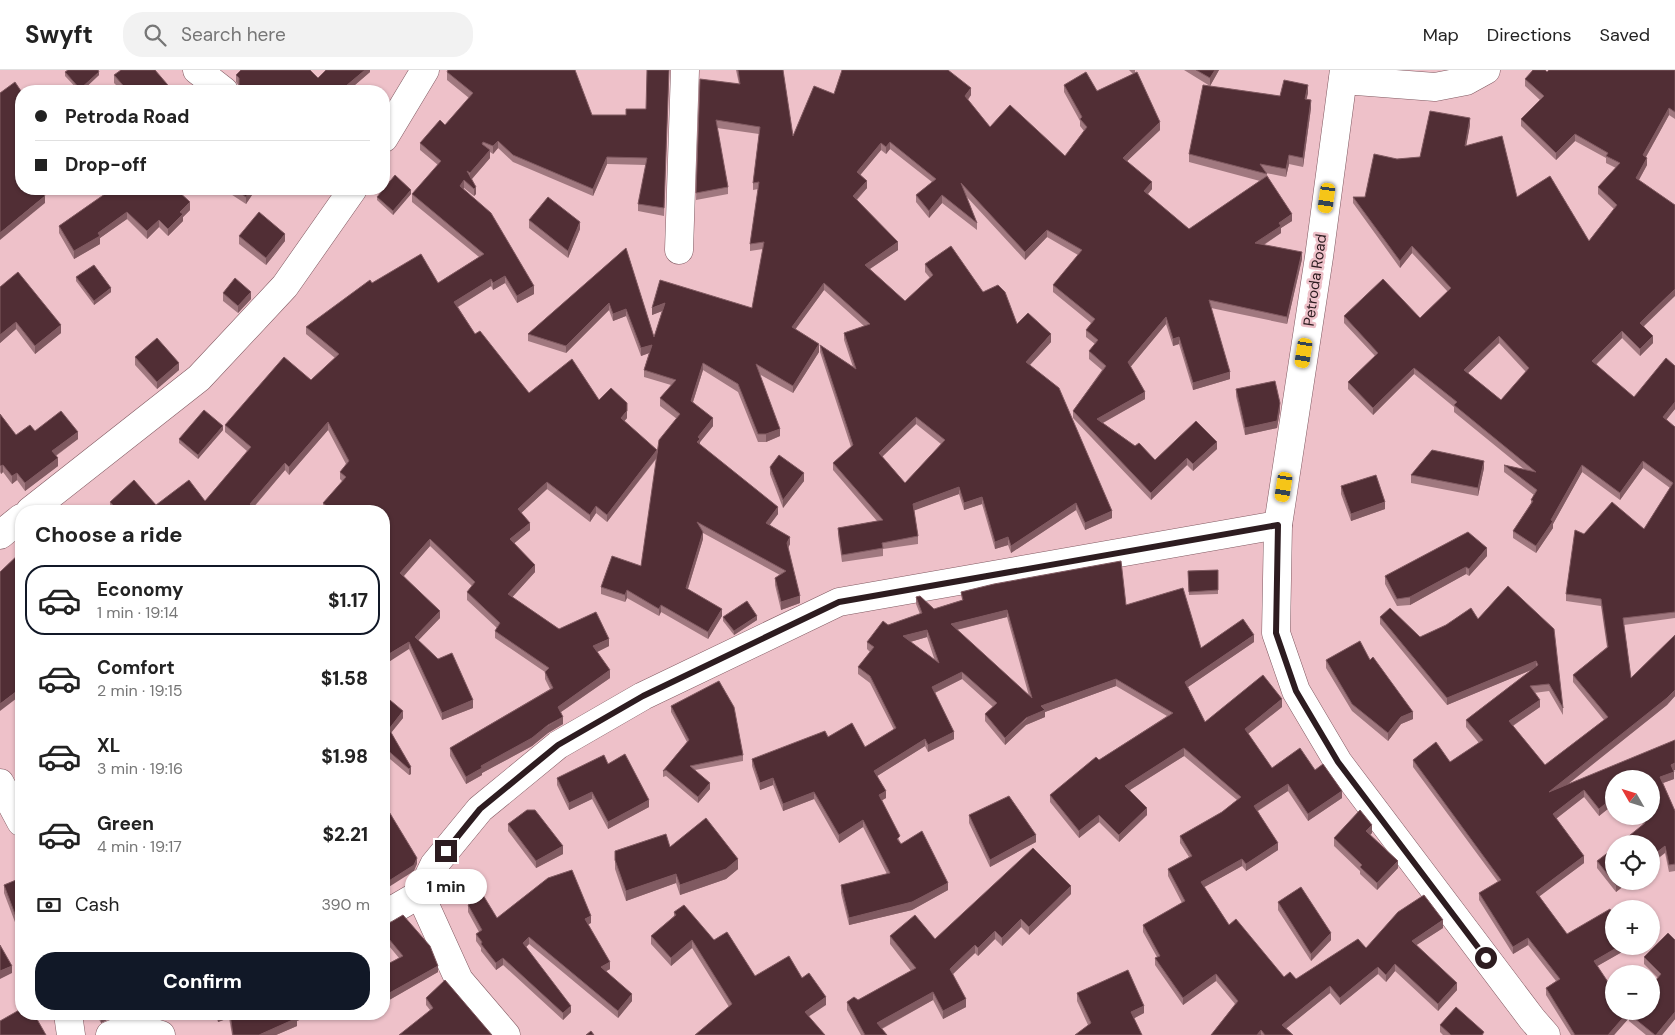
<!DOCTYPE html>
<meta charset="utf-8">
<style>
:root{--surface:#fff;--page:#f2f2f2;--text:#222;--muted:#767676;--line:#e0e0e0;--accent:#111827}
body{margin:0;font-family:"DM Sans",sans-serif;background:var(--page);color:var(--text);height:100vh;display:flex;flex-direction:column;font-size:19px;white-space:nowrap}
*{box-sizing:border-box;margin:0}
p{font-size:16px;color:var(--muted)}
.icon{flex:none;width:28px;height:28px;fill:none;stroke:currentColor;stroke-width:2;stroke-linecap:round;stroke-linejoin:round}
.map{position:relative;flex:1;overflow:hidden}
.side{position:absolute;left:15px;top:435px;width:375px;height:515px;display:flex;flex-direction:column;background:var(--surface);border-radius:20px;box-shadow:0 1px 4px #0004}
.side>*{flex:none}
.hud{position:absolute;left:15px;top:15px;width:375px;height:110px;border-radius:20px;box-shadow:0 1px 4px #0004;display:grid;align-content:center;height:110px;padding:0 20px;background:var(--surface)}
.needle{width:32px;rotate:309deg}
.controls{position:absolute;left:1605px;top:700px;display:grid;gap:10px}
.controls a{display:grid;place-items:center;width:55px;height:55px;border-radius:50%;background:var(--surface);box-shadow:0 1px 4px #0004;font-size:25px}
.end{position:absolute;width:22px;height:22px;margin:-11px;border:6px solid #2d1c20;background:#fff;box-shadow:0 0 0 2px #fff}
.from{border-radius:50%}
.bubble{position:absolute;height:35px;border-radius:18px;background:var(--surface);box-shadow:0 1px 4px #0004;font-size:16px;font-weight:800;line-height:35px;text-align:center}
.car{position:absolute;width:15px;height:30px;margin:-15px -8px;border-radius:6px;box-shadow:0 0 4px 1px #0007;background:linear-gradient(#f5c518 24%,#345 0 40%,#f5c518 0 76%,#345 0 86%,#f5c518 0)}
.hud b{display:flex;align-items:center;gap:18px;height:48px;font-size:19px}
.hud b+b{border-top:1px solid var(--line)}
.hud i{width:12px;height:12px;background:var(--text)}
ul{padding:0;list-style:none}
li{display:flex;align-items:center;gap:15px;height:70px;margin:0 10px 8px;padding:0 10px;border:2px solid transparent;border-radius:20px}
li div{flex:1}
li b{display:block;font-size:19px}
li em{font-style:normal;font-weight:800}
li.on{border-color:var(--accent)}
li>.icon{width:45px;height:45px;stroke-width:1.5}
h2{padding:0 20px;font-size:22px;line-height:60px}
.pay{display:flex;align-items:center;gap:12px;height:55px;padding:0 20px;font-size:19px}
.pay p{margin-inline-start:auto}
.action{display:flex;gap:10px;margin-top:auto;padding:10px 20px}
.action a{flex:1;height:58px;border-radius:20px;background:var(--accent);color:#fff;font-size:20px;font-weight:800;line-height:58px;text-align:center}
header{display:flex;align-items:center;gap:30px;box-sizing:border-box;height:70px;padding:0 25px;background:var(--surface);border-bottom:1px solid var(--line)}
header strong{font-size:24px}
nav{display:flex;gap:28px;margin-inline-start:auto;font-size:18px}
.search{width:350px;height:45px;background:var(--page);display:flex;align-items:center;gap:12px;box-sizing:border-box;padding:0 18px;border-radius:20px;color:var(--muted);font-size:19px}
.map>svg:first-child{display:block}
</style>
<header>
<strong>Swyft</strong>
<div class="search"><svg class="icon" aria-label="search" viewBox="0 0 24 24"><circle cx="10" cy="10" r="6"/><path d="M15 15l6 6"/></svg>Search here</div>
<nav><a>Map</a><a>Directions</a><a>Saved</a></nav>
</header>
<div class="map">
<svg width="1675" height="965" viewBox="0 0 1675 965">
<rect width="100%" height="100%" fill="#eec1c9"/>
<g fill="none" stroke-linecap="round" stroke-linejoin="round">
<defs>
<g id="street">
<path d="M197 0 224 21"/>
<path d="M1344 0 1319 187 1278 455 1276 563 1296 621 1338 692 1532 949 1546 965"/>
<path d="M1343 10 1435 17 1466 11 1486 0"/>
<path d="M384 68 425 0"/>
<path d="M679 180 685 0"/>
<path d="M30 441 199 308 285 216 353 119"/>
<path d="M0 465 21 448"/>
<path d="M0 713 21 752"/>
<path d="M384 845 420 824"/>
<path d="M68 944 71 965"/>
<path d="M110 965C126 958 144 959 161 965"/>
<path d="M506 965 459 910 420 824 434 795 480 739 558 675 643 626 839 532 1278 455"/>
</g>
</defs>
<!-- street casing -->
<use href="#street" stroke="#805961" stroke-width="29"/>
<!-- street -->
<use href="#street" stroke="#fff" stroke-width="28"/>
</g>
<!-- wall -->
<g fill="#a0787f" fill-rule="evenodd">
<path d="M370 0V2L348 21H239V16L236 12V5L318 8Z"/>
<path d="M669 0 664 146 638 141V134L646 95 607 94 593 126 513 92 498 78 493 84 490 82V88L472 109 476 124 474 126 464 118 463 119 534 224 517 233 505 213 493 220 491 216 458 237 475 264 529 323 599 330 627 348 624 351 657 384 677 349 660 336V328L671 315 644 307V300L649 283 641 286 626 246 613 251 609 240 566 283 528 271V264L626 178 654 267 662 241 652 245V238H752L763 179 750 181V174L758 119 753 120V113L759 64 717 58 728 117V124L696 130 700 9 739 14 736 0H783L793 66 834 24 971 25 968 30 990 57 1065 86 1084 61 1080 56V51L1064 22V15L1097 21 1133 4 1129 0H1135V3L1160 60 1127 91 1152 119 1147 124 1189 159 1260 111 1189 92V84L1280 26 1308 23 1306 29 1311 38 1303 97 1289 94 1286 107 1266 103 1292 151 1281 158V163L1264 175 1302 189 1287 254 1211 238 1230 309 1193 320 1179 274 1173 276 1166 254 1130 297 1145 329 1103 353 1155 390 1217 379 1193 401 1187 395 1151 430 1073 348V341L1102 300 1089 289V281L1095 274 1086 267V260L1091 253 1053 222V215L1078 185 1047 167 1025 190 966 126 977 153V160L942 133 929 148 916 132V125L932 112 890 79 886 84 881 80 860 105 867 118 857 130 898 180 870 199 905 231 930 208 925 202V194L983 222 1017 254 1051 272 1030 295 1112 448 1085 460 1076 440 1011 483 1008 475 995 479 982 434 964 440 959 424 914 440 918 466V474L883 479V486L842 492 838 465V458L877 451 833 400V393L851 377 820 282V275L853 297 844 270V263L864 256 824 220 795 259 819 282 793 323 759 304 780 366 766 372H758L738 322 703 300 693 332 713 356 700 372V375L778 444 769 455 790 474 788 478 800 533 781 540 775 515V508L780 505 703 463V469L688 519 722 546 708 569 661 542 659 546 627 528 625 532 601 524V517L641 496 657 388 607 452 596 443 590 452 547 419 521 443 530 460 514 473 535 502 512 527 559 559 609 576 597 582 610 608 561 642 563 654 548 663 532 676 482 703V705L466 714 450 686V678L550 619 545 609V602L495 568V561L497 558 467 530V522L472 516 430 476 404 506 440 548 418 570 473 638 442 650 409 579 384 441H323V433L343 412 340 409V402L346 394 328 360 289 405 285 400 254 437 260 441H112L110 439V432L156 435 205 431 247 381 225 362V355L311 310 335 288 306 264V257L372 213H438L479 187 412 132V124L438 95 420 80V73L445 55 469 28 447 10V2L592 45H626L646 39ZM916 354 941 374 905 413 882 386Z"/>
<path d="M1184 0H1219L1210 16Z"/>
<path d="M1675 0V49L1669 45 1646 87 1647 95 1639 110 1644 256 1653 273 1640 286 1622 268 1596 295 1634 327 1675 296V339L1666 349 1675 357V548L1624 555 1631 608 1675 565V626L1667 635 1567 715 1674 701V709L1663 713 1675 741V801L1669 802 1665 783 1643 755 1640 746H1651V709H1614V734L1599 746 1584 727 1556 749 1584 793 1539 826 1567 864 1629 876V878L1597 896 1614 941H1651L1658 908 1644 894V887L1675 870V949L1662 965H1646L1629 951V948L1614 965H1571L1546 925V918L1556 911 1528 875 1513 884 1479 830V823L1498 812 1413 697V690L1450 692 1479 673 1466 657V650L1531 600 1447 635 1380 554V547L1420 567 1478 549 1508 516 1563 638V645L1549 621 1534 623 1540 637 1513 656 1545 695 1604 650 1573 612V605L1607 577 1601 536 1566 531V524L1584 464 1644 459 1670 418 1643 398 1620 430 1582 402 1553 454V458L1536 483 1513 468V461L1531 433V430L1534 425 1504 402V395L1525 400 1454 342V337L1414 304 1373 345 1348 319V312L1375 286 1344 253V246L1420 248 1448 222 1412 183 1400 198 1353 133V127H1365L1397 89 1420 87 1470 55 1466 75 1517 127 1589 171 1614 139 1598 124V117L1616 98 1606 93V88L1575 71 1556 90 1521 56V49L1540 30 1525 16V9L1547 2ZM1499 273 1526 302 1501 330 1468 303Z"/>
<path d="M65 2 99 5 82 21H79L65 6Z"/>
<path d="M114 5 173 21H122L114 13Z"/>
<path d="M112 119 190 140 183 147V151L168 166 159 157 147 169 127 149 100 168V174L74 189 59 163V156Z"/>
<path d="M203 119H213L208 124Z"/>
<path d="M223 119H256L246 134Z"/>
<path d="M411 124 393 145 377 130V127Z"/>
<path d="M529 150 580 159 568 188 529 158Z"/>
<path d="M239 166 285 171 266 195 239 174Z"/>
<path d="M76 207 111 222 94 235 76 211Z"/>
<path d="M0 217 61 263 35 284 16 259 0 273Z"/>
<path d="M223 223 251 229 238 243 223 231Z"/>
<path d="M135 287 179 300 157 319 135 295Z"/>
<path d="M1236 319 1280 340 1277 358 1245 365 1236 326Z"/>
<path d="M0 344 16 365 35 361 78 369 56 386 58 396 25 421 17 410 12 414 3 402 1 404 0 402Z"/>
<path d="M223 360 198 389 179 373V369Z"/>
<path d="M770 397 804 411 783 438 770 404Z"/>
<path d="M1484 398 1478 426 1411 413V405Z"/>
<path d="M1341 416 1385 439 1351 451 1341 424Z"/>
<path d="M1487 486 1469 506 1466 504 1410 535 1397 536 1385 514V506Z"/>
<path d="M1218 500V524L1189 525 1188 501Z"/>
<path d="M961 522 1126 535 1201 578 1254 572 1188 617 1205 652 1282 637 1248 664 1272 698 1315 700 1342 728 1308 751 1288 721 1258 741 1278 780 1246 801 1242 796 1204 817 1229 855 1284 907 1296 909 1366 878 1443 858 1416 875 1457 920 1438 941 1395 901 1386 912 1378 904 1340 935 1330 923 1286 958 1293 965H1211L1235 934 1216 911 1183 935 1155 895V888L1157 887 1143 862V855L1182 833 1168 806V799L1189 787 1180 773V766L1222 742 1237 730 1184 686 1130 720 1147 745 1119 772 1099 752 1079 768 1050 732V725L1099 690 1167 646 1116 616 1045 642V647L1026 655 1005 675 985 651V644L993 637 962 609 935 623 954 669 928 682 925 676 877 706 886 728 882 730 900 772 948 820 912 840 849 855 841 823V815L887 804 863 757 839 773 814 729 783 741 773 715 760 720 752 696V689L828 667 865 677 894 660 870 613 858 604V597L870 582 867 579V572L888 555 920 544 916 534V527L934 539 962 530ZM1007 547 1029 626 957 560ZM927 567 935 591 910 572Z"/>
<path d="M723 547 757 550 734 565 723 551Z"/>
<path d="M1326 590H1370L1413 649 1401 654 1388 671 1352 641 1326 598Z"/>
<path d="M384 625 403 648 391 663 411 697V704L409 705 384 684Z"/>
<path d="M671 636 743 685V691L695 700 710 719 698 733 666 706 663 707V701L687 672 671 642Z"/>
<path d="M608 694 649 737 608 759 592 729 569 740 557 715V708Z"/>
<path d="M969 745 1036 772 990 797 969 753Z"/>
<path d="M508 754 563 784 536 798 508 761Z"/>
<path d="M1372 763 1370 765 1398 798 1377 820 1360 804V801L1334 776V768Z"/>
<path d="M670 777 738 799 726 809 680 825 676 813 626 831 615 799V781Z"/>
<path d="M1597 791 1614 811H1630L1616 822 1597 798Z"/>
<path d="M21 808V868L4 823V815Z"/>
<path d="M1071 824 1029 865 1021 857 1002 876 995 869 978 886 975 883 952 904 966 937 943 949 933 930 882 959 887 965H861L847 940V932L858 930 911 901 890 874V866L935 869Z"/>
<path d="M1278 832 1331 870 1311 891 1278 840Z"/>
<path d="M468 835 497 848 591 853 588 854 610 899 606 901 632 931 618 948 529 874 526 877 571 942 563 950 503 895 496 900 481 881V878L476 871V864L479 862 468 842Z"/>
<path d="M674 842 714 870 755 906 802 908 826 935 729 937 692 878 671 896 651 874V866L674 846Z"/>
<path d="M384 854 438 902 384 933V896L399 888 384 870Z"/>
<path d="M1077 923 1144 943 1134 948 1088 955 1077 931Z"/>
<path d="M426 928 492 965 430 940 426 935Z"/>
<path d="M96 944H122V945L111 948 101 953Z"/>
<path d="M215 944H313L297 951V956L276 965H232L229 948 218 952Z"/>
<path d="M1440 955 1484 965H1443L1440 962Z"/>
</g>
<!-- shaded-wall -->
<g fill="#805a61">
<path d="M365 0H370V2L348 21H340Z"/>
<path d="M1215 0H1219L1210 16V8Z"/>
<path d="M99 2V5L82 21H80V19Z"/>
<path d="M1308 15V23L1305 37V29Z"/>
<path d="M971 18V25L965 33V26Z"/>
<path d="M1311 30V38L1303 97V88Z"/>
<path d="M1669 38V45L1643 92V85Z"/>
<path d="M1470 48V55L1465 83V76Z"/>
<path d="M1160 52V60L1123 95V88Z"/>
<path d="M1575 64V71L1556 90V83Z"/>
<path d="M498 71V78L493 84V76Z"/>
<path d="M890 72V79L886 84V77Z"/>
<path d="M881 73V80L857 109V102Z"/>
<path d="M490 80V88L470 111V103Z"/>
<path d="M1289 85V94L1286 107V99Z"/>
<path d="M607 87V94L593 126V119Z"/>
<path d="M1647 88V95L1636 115V108Z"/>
<path d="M464 110V118L460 123V116Z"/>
<path d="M867 111V118L853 133V126Z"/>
<path d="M1152 112V119L1144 129V121Z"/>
<path d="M476 117V124L474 126V119Z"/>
<path d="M208 119H213L208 124Z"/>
<path d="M251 119H256L246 134V127Z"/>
<path d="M411 120V124L393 145V141Z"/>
<path d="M942 125V133L929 148V141Z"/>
<path d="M45 126V133L0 170V163Z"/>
<path d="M190 132V140L183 147V151L168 166V159L180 142Z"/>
<path d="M127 142V149L100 168V174L74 189V181L98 163Z"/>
<path d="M1292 144V151L1281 158V163L1255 180V173L1279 153Z"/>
<path d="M159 150V157L147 169V161Z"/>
<path d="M580 152V159L568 188V181Z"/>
<path d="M1047 160V167L1025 190V182Z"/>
<path d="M285 164V171L266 195V188Z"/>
<path d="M898 172V180L865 202V195Z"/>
<path d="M1412 176V183L1400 198V191Z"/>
<path d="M1302 182V189L1287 254V247Z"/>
<path d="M505 206V213L493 220V213Z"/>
<path d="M491 209V216L454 239V232Z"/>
<path d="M824 213V220L792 264V257Z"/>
<path d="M534 216V224L517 233V226Z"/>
<path d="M111 218V222L94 235V231Z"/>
<path d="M1675 219V226L1640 260V253Z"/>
<path d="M251 222V229L238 243V236Z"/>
<path d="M609 233V240L566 283V276Z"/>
<path d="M665 233V240L652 245V238Z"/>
<path d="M626 239V246L613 251V244Z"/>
<path d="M1166 247V254L1128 300V292Z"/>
<path d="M16 252V259L0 273V265Z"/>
<path d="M61 255V263L35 284V276Z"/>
<path d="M1622 261V268L1592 298V291Z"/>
<path d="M1051 264V272L1026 299V292Z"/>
<path d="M1499 266V273L1464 307V300Z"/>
<path d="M1653 266V273L1640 286V279Z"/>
<path d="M1179 267V274L1173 276V269Z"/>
<path d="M819 274V282L793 323V316Z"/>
<path d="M652 275V282L641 286V278Z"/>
<path d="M179 293V300L157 319V312Z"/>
<path d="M703 293V300L691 338V331Z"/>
<path d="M1414 298V304L1373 345V338Z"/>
<path d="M1230 302V309L1193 320V313Z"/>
<path d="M1145 322V329L1097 356V349Z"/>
<path d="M1675 332V339L1663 354V347Z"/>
<path d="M1280 333V340L1277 358 1245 365V358Z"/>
<path d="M627 341V348L621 355V348Z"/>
<path d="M916 347V354L879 390V383Z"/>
<path d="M713 348V356L700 372V376L697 372 698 367Z"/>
<path d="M328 352V360L289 405V397Z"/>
<path d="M223 356V360L198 389V385Z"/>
<path d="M780 359V366L766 372V364Z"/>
<path d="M78 362V369L52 388V381Z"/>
<path d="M1217 372V379L1193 401V394Z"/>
<path d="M657 380V387L607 452V445Z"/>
<path d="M58 388V396L25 421V413Z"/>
<path d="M1187 388V395L1151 430V423Z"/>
<path d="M1484 391V398L1478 426V418Z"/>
<path d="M1643 391V398L1620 430V423Z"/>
<path d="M285 393V400L250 441V434Z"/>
<path d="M3 395V402L1 404V396Z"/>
<path d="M1582 395V402L1553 454V458L1536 483V476Z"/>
<path d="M17 403V410L12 414V406Z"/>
<path d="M804 403V411L783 438V430Z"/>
<path d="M547 412V419L518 446V439Z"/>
<path d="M959 417V424L913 441V434Z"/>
<path d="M982 427V434L964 440V433Z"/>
<path d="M1385 432V439L1351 451V444Z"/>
<path d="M1076 433V440L1011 483V476Z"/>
<path d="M596 436V443L590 452V445Z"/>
<path d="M778 437V444L766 460V453Z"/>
<path d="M1112 441V448L1085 460V453Z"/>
<path d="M530 453V460L510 477V469Z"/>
<path d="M703 462V469L686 525V518Z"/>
<path d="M790 467V474L787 480V473Z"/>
<path d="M1008 467V475L995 479V472Z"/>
<path d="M430 469V476L400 510V503Z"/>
<path d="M1487 478V486L1469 506V499Z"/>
<path d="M535 495V502L508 532V524Z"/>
<path d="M1466 497V504L1410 535V527Z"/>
<path d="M627 520V528L625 532V525Z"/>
<path d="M800 526V533L781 540V532Z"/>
<path d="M661 535V542L659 546V539Z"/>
<path d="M722 539V546L708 569V562Z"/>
<path d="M1007 540V547L951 561V554Z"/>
<path d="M440 541V548L415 574V567Z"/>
<path d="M757 546V550L734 565V561Z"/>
<path d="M927 560V567L903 574V566Z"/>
<path d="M1254 565V572L1185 619V612Z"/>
<path d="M609 569V576L593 584V576Z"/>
<path d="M409 572V579L384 595V587Z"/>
<path d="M1536 591V598L1447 635V628Z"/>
<path d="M610 600V608L558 644V637Z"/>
<path d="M962 602V609L932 624V617Z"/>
<path d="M1116 609V616L1045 642V647L1026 655 1005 675V668L1041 636Z"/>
<path d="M21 618V625L0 641V634Z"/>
<path d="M1675 620V626L1667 635 1549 729V722Z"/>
<path d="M1282 629V637L1245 666V659Z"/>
<path d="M473 630V638L442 650V643Z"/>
<path d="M1540 630V637L1509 658V651Z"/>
<path d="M403 641V648L389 665V659Z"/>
<path d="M1413 642V649L1401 654 1388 671V663L1401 647Z"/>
<path d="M563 647V654L548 663 532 676 482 703V705L466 714V707L481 696Z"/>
<path d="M954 662V669L928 682V675Z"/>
<path d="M925 669V676L874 708V701Z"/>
<path d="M1184 678V686L1125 723V716Z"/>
<path d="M1675 693V700L1671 702V695Z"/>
<path d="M411 697V704L409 705V699Z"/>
<path d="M1674 702V709L1660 714V707Z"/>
<path d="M773 708V715L760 720V713Z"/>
<path d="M710 713V719L698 733V727Z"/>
<path d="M1288 714V721L1254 743V736Z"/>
<path d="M1584 720V727L1553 751V744Z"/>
<path d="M886 721V728L879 732V725Z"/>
<path d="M1342 721V728L1308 751V744Z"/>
<path d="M592 722V729L569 740V733Z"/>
<path d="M814 722V729L783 741V734Z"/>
<path d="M1614 727V734L1599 746V739Z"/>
<path d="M649 730V737L608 759V752Z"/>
<path d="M1147 738V745L1119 772V765Z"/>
<path d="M1099 745V752L1079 768V761Z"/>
<path d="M863 750V757L839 773V765Z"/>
<path d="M1372 755V763L1366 769V761Z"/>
<path d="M1036 765V772L990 797V790Z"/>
<path d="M1278 773V780L1246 801V794Z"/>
<path d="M563 776V784L536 798V791Z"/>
<path d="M1665 776V783L1651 794V787Z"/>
<path d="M1584 786V793L1536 829V822Z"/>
<path d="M417 788V794L414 801 384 820V814Z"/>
<path d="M738 789V799L726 809 680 825V815Z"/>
<path d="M1242 789V796L1201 819V812Z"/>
<path d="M1398 791V798L1377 820V813Z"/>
<path d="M676 804V813L626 831V821Z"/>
<path d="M1621 811H1630L1616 822V815Z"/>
<path d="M948 813V820L912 840 849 855V848Z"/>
<path d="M1071 816V824L1029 865V857Z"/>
<path d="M591 846V853L585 856V849Z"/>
<path d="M1021 849V857L1002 876V868Z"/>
<path d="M1443 850V858L1412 878V871Z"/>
<path d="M995 861V869L978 886V878Z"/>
<path d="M1331 863V870L1311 891V884Z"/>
<path d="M529 867V874L523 880V873Z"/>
<path d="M1528 868V875L1513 884V877Z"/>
<path d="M692 870V878L671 896V888Z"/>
<path d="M975 875V883L950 907V899Z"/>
<path d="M1620 876H1629V878L1594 898V891Z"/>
<path d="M503 888V895L496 900V893Z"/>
<path d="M610 892V899L601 904V897Z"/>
<path d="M1395 894V901L1386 912V905Z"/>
<path d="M12 896V903L0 909V901Z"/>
<path d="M438 896V902L384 933V926Z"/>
<path d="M1378 897V904L1340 935V928Z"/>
<path d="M1216 904V911L1183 935V928Z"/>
<path d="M1457 913V920L1438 941V934Z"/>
<path d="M1330 916V923L1282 962V955Z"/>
<path d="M933 922V930L877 961V953Z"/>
<path d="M632 924V931L618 948V941Z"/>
<path d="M826 927V935L805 949V942Z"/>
<path d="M966 929V937L943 949V941Z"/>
<path d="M571 936V942L563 950V943Z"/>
<path d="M1144 936V943L1131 950V942Z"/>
<path d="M1629 941H1634L1629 944V948L1614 965H1608Z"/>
<path d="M1675 942V949L1662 965H1656Z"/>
<path d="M111 944H122V945L111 948 101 953V949Z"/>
<path d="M218 944H229V948L218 952Z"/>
<path d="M295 944H313L297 951V956L276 965H259Z"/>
<path d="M1261 960V965H1257Z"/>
</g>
<!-- building -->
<g fill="#512e35" stroke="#805a61" fill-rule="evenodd">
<path d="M68 0H98L99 2 80 19 65 2Z"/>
<path d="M121 0H155L173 21H128L114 5Z"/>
<path d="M241 0H310L318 8 326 0H365L340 21H245L239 16V8L236 5Z"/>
<path d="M448 0H575L592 45H626V39H646L647 0H669L664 138 638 134 647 88 607 87 593 119 513 85 498 71 493 76 483 72 482 74 490 80 470 103 467 101 476 117 474 119 464 110 460 116 491 143 534 216 517 226 505 206 493 213 491 209 454 232 475 264 480 261 529 323 572 289 599 330 611 318 627 333V341L621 348 657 380 607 445 596 436 590 445 547 412 518 439 530 453 510 469 535 495 508 524 559 559 596 542 609 569 593 576 610 600 558 637 563 647 548 655 532 668 481 696 482 698 466 707 450 678 553 618 545 602 549 598 495 561 500 553 467 522 475 512 430 469 400 503 440 541 415 567 438 589 452 583 473 630 442 643 409 572 384 587V441H327L330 439 323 433 346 407 340 402 349 391 328 352 289 397 285 393 250 434 260 441H118L110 432 134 410 156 435 189 410 205 431 251 377 225 355 284 287 311 310 339 284 306 257 370 210 372 213 421 184 438 213 484 184 412 124 441 91 420 73 440 50 445 55 473 23 447 2Z"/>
<path d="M738 0H783L793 66 814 16 834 24 842 0H948L971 18 965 26 990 57 1010 35 1065 86 1087 57 1080 49 1082 47 1064 15 1086 2 1097 21 1137 2 1160 52 1123 88 1152 112 1144 121 1189 159 1267 106 1292 144 1279 153 1281 156 1255 173 1302 182 1287 247 1209 230 1230 302 1193 313 1179 267 1173 269 1166 247 1128 292 1145 322 1097 349 1135 376 1139 373 1155 390 1196 351 1217 372 1193 394 1187 388 1151 423 1073 341 1106 296 1089 281 1098 270 1086 260 1095 249 1053 215 1082 180 1047 160 1025 182 961 113 977 153 942 125 929 141 916 125 936 109 890 72 886 77 881 73 857 102 867 111 853 126 898 172 865 195 905 231 933 205 925 194 951 176 983 222 998 215 1005 222 1017 254 1028 243 1051 264 1026 292 1059 318 1112 441 1085 453 1076 433 1011 476 1008 467 995 472 982 427 964 433 959 417 913 434 918 466 882 473 883 478 842 485 838 458 883 450 833 393 853 375 820 275 856 299 844 263 870 254 824 213 792 257 819 274 793 316 756 294 780 359 766 364H758L738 314 703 293 691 331 713 348 698 367 700 369 697 372 778 437 766 453 790 467 787 473 800 526 781 532 775 508 786 501 697 452 703 462 686 518 722 539 708 562 661 535 659 539 627 520 625 525 601 517 612 486 641 496 659 370 680 344 660 328 676 310 644 300 652 275 641 278 626 239 613 244 609 233 566 276 528 264 626 178 654 267 665 233 652 238 660 210 752 238 764 172 750 174 759 112 753 113 760 57 716 50 728 117 696 123 700 9 740 14ZM916 347 945 370 905 413 879 383Z"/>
<path d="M1196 0H1215L1210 8Z"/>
<path d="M1533 0H1545L1547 2 1549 0H1675V42L1669 38 1643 85 1647 88 1636 108 1675 135V219L1640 253 1653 266 1640 279 1622 261 1592 291 1634 327 1666 288 1675 296V332L1663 347 1675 357V542L1623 548 1631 608 1675 565V620L1667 628 1549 722 1675 670V693L1671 695 1674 702 1660 707 1675 741V794L1669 795 1665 776 1651 787V774H1619L1645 753 1643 746H1651V709H1614V727L1599 739 1584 720 1553 744 1584 786 1536 822 1567 864 1610 839 1614 845V876H1620L1594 891 1608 912 1614 917V941H1629L1608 965H1575L1546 918 1560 909 1528 868 1513 877 1479 823 1501 810 1413 690 1436 672 1450 692 1483 670 1466 650 1538 595 1536 591 1447 628 1380 547 1390 538 1420 567 1446 555 1471 538 1478 549 1508 516 1554 559 1563 638 1549 614 1530 616 1540 630 1509 651 1545 695 1608 647 1573 605 1608 577 1601 529 1566 524 1575 460 1584 464 1612 432 1644 459 1673 413 1643 391 1620 423 1582 395 1551 450 1553 451 1536 476 1513 461 1533 431 1531 430 1537 420 1504 395 1536 402 1454 335 1457 332 1414 298 1373 338 1348 312 1378 283 1344 246 1383 209 1420 248 1451 218 1412 176 1400 191 1353 127H1365L1374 84 1397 89 1420 87 1430 41 1470 48 1465 76 1502 66 1517 127 1550 106 1589 171 1617 135 1598 117 1620 93 1606 86 1608 83 1575 64 1556 83 1521 49 1544 26 1525 9ZM1499 266 1529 298 1501 330 1464 300Z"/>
<path d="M1284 10 1308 15 1305 29 1311 30 1303 88 1289 85 1286 99 1260 94 1267 104 1189 84 1203 15 1280 26Z"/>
<path d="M15 12 21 21V119H41L45 126 0 163V23Z"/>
<path d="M395 105 411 120 393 141 377 127Z"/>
<path d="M112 119H176L190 132 180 142 183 144 168 159 159 150 147 161 127 142 98 163 100 166 74 181 59 156Z"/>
<path d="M234 119H251L246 127Z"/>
<path d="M548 127 580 152 568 181 529 150Z"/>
<path d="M259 142 285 164 266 188 239 166Z"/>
<path d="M94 195 111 218 94 231 76 207Z"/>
<path d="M18 202 61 255 35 276 16 252 0 265V217Z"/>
<path d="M235 208 251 222 238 236 223 223Z"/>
<path d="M157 268 179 293 157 312 135 287Z"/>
<path d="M1275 311 1280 333 1277 351 1245 358 1236 319Z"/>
<path d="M204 340 223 356 198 385 179 369Z"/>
<path d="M61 341 78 362 52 381 58 388 25 413 17 403 12 406 3 395 1 396 0 395V344L16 365 30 355 35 361Z"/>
<path d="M1432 380 1484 391 1478 418 1411 405Z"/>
<path d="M779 385 804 403 783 430 770 397Z"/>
<path d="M1376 405 1385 432 1351 444 1341 416Z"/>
<path d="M1468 462 1487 478 1469 499 1466 497 1410 527 1397 529 1385 506Z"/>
<path d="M21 482V618L0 634V502Z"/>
<path d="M1121 491 1126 535 1183 518 1201 578 1243 549 1254 565 1185 612 1205 652 1263 605 1282 629 1245 659 1272 698 1300 678 1315 700 1323 694 1342 721 1308 744 1288 714 1254 736 1278 773 1246 794 1242 789 1201 812 1229 855 1236 849 1284 907 1290 902 1296 909 1358 869 1366 878 1398 842 1424 825 1443 850 1412 871 1457 913 1438 934 1395 894 1386 905 1378 897 1340 928 1330 916 1282 955 1293 965H1265L1261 960 1257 965H1211L1238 931 1216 904 1183 928 1155 888 1160 886 1143 855 1185 831 1168 799 1192 786 1180 766 1222 742 1241 727 1184 678 1125 716 1147 738 1119 765 1099 745 1079 761 1050 725 1096 687 1099 690 1173 643 1116 609 1041 636 1045 640 1026 648 1005 668 985 644 997 633 962 602 932 617 954 662 928 675 925 669 874 701 886 721 879 725 900 766 897 769 901 774 922 761 948 813 912 832 849 848 841 815 890 803 863 750 839 765 814 722 783 734 773 708 760 713 752 689 825 661 828 667 852 653 865 677 896 658 870 606 858 597 874 577 867 572 883 551 888 555 922 543 916 527 920 526 934 539 963 530 961 522 994 514ZM1007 540 1032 628 951 554ZM927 560 939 593 903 566Z"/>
<path d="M1218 500V520L1189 522 1188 501Z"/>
<path d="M747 531 757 546 734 561 723 547Z"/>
<path d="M1360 571 1370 590 1373 587 1413 642 1401 647 1388 663 1352 634 1326 590Z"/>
<path d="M719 611 734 637 743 685 690 696 710 713 698 727 666 700 663 701 689 670 671 636Z"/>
<path d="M384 625 403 641 389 659 411 697 409 699 384 677Z"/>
<path d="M625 684 649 730 608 752 592 722 569 733 557 708 604 685 608 694Z"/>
<path d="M1009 726 1036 765 990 790 969 745Z"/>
<path d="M388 740 417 788 414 795 384 814V743Z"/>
<path d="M527 740H535L563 776 536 791 508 754Z"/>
<path d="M1360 740 1372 755 1366 761 1398 791 1377 813 1360 797 1362 795 1334 768Z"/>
<path d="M706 748 738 789 726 799 680 815 676 804 626 821 615 790V781L666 764 670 777Z"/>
<path d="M1033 778 1071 816 1029 857 1021 849 1002 868 995 861 978 878 975 875 950 899 966 929 943 941 933 922 877 953 887 965H865L847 932 854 927 858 930 916 898 890 866 915 845 935 869Z"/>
<path d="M1614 778V811H1621L1616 815 1597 791Z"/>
<path d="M572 800 591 846 585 849 610 892 601 897 632 924 618 941 529 867 523 873 571 936 563 943 503 888 496 893 481 874 482 872 476 864 482 860 468 835 483 825 497 848 548 808Z"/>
<path d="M21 808V860L4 815Z"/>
<path d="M1301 817 1331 863 1311 884 1278 832Z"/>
<path d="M684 835 714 870 727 862 755 906 789 886 802 908 809 903 826 927 805 942 825 965H695L732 934 692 870 671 888 651 866 676 845 674 842Z"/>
<path d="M403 845 430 876 438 896 384 926V896L403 886 384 863V854L391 852Z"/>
<path d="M1668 863 1675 870V942L1656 965H1655L1629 944 1631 941H1651V916L1661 904 1644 887Z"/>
<path d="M0 875 12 896 0 901Z"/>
<path d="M1128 900 1144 936 1131 942 1142 965H1075L1091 953 1077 923Z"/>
<path d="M445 910 492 965H399L433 938 426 928Z"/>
<path d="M1456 937 1484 962 1482 965H1451L1440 955Z"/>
<path d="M21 939V944H34L46 965H0V951Z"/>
<path d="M98 944H113L101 949Z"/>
<path d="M230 944H295L297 948 259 965H233Z"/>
<path d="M591 961 594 965H586Z"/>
</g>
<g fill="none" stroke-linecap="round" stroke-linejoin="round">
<!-- route -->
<path stroke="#2d1c20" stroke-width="6" d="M446 781 480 739 558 675 643 626 839 532 1278 455 1276 563 1296 621 1338 692 1486 888"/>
</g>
<g text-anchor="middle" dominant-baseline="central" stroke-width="5" stroke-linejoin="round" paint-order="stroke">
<!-- street labels -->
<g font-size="15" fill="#2d1c20" stroke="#eec1c9">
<text transform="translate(1315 210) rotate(-82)">Petroda Road</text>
</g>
</g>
</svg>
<div class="controls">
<a><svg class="needle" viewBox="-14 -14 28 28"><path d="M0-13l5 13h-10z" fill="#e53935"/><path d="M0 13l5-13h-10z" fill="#767676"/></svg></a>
<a><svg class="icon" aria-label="locate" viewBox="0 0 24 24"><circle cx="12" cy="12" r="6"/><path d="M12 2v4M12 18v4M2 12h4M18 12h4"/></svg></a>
<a>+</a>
<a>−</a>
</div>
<i class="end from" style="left:1486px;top:888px"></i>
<i class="end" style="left:446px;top:781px"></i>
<div class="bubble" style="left:405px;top:799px;width:82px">1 min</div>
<i class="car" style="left:1327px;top:128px;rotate:188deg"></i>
<i class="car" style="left:1304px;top:283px;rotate:189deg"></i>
<i class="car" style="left:1284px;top:417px;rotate:189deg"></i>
<div class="hud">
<b><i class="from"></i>Petroda Road</b>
<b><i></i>Drop-off</b>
</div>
<section class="side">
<h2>Choose a ride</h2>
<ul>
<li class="on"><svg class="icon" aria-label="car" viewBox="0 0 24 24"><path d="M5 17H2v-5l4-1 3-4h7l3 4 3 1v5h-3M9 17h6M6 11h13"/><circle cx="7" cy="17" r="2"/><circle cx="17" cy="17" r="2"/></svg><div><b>Economy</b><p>1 min · 19:14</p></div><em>$1.17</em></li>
<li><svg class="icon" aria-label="car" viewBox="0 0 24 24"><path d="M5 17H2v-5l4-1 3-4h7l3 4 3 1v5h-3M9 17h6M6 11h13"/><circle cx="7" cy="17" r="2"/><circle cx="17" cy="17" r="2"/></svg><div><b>Comfort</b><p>2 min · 19:15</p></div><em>$1.58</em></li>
<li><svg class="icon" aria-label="car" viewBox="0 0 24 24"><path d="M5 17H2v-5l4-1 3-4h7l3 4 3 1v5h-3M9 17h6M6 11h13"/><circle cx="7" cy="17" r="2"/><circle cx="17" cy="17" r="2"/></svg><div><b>XL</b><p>3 min · 19:16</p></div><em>$1.98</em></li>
<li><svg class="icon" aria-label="car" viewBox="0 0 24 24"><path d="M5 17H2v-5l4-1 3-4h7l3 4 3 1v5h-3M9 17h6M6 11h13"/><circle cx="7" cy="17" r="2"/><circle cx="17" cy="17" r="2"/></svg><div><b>Green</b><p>4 min · 19:17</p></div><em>$2.21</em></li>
</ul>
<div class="pay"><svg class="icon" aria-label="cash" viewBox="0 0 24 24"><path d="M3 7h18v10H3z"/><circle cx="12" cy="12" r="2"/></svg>Cash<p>390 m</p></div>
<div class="action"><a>Confirm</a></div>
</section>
</div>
